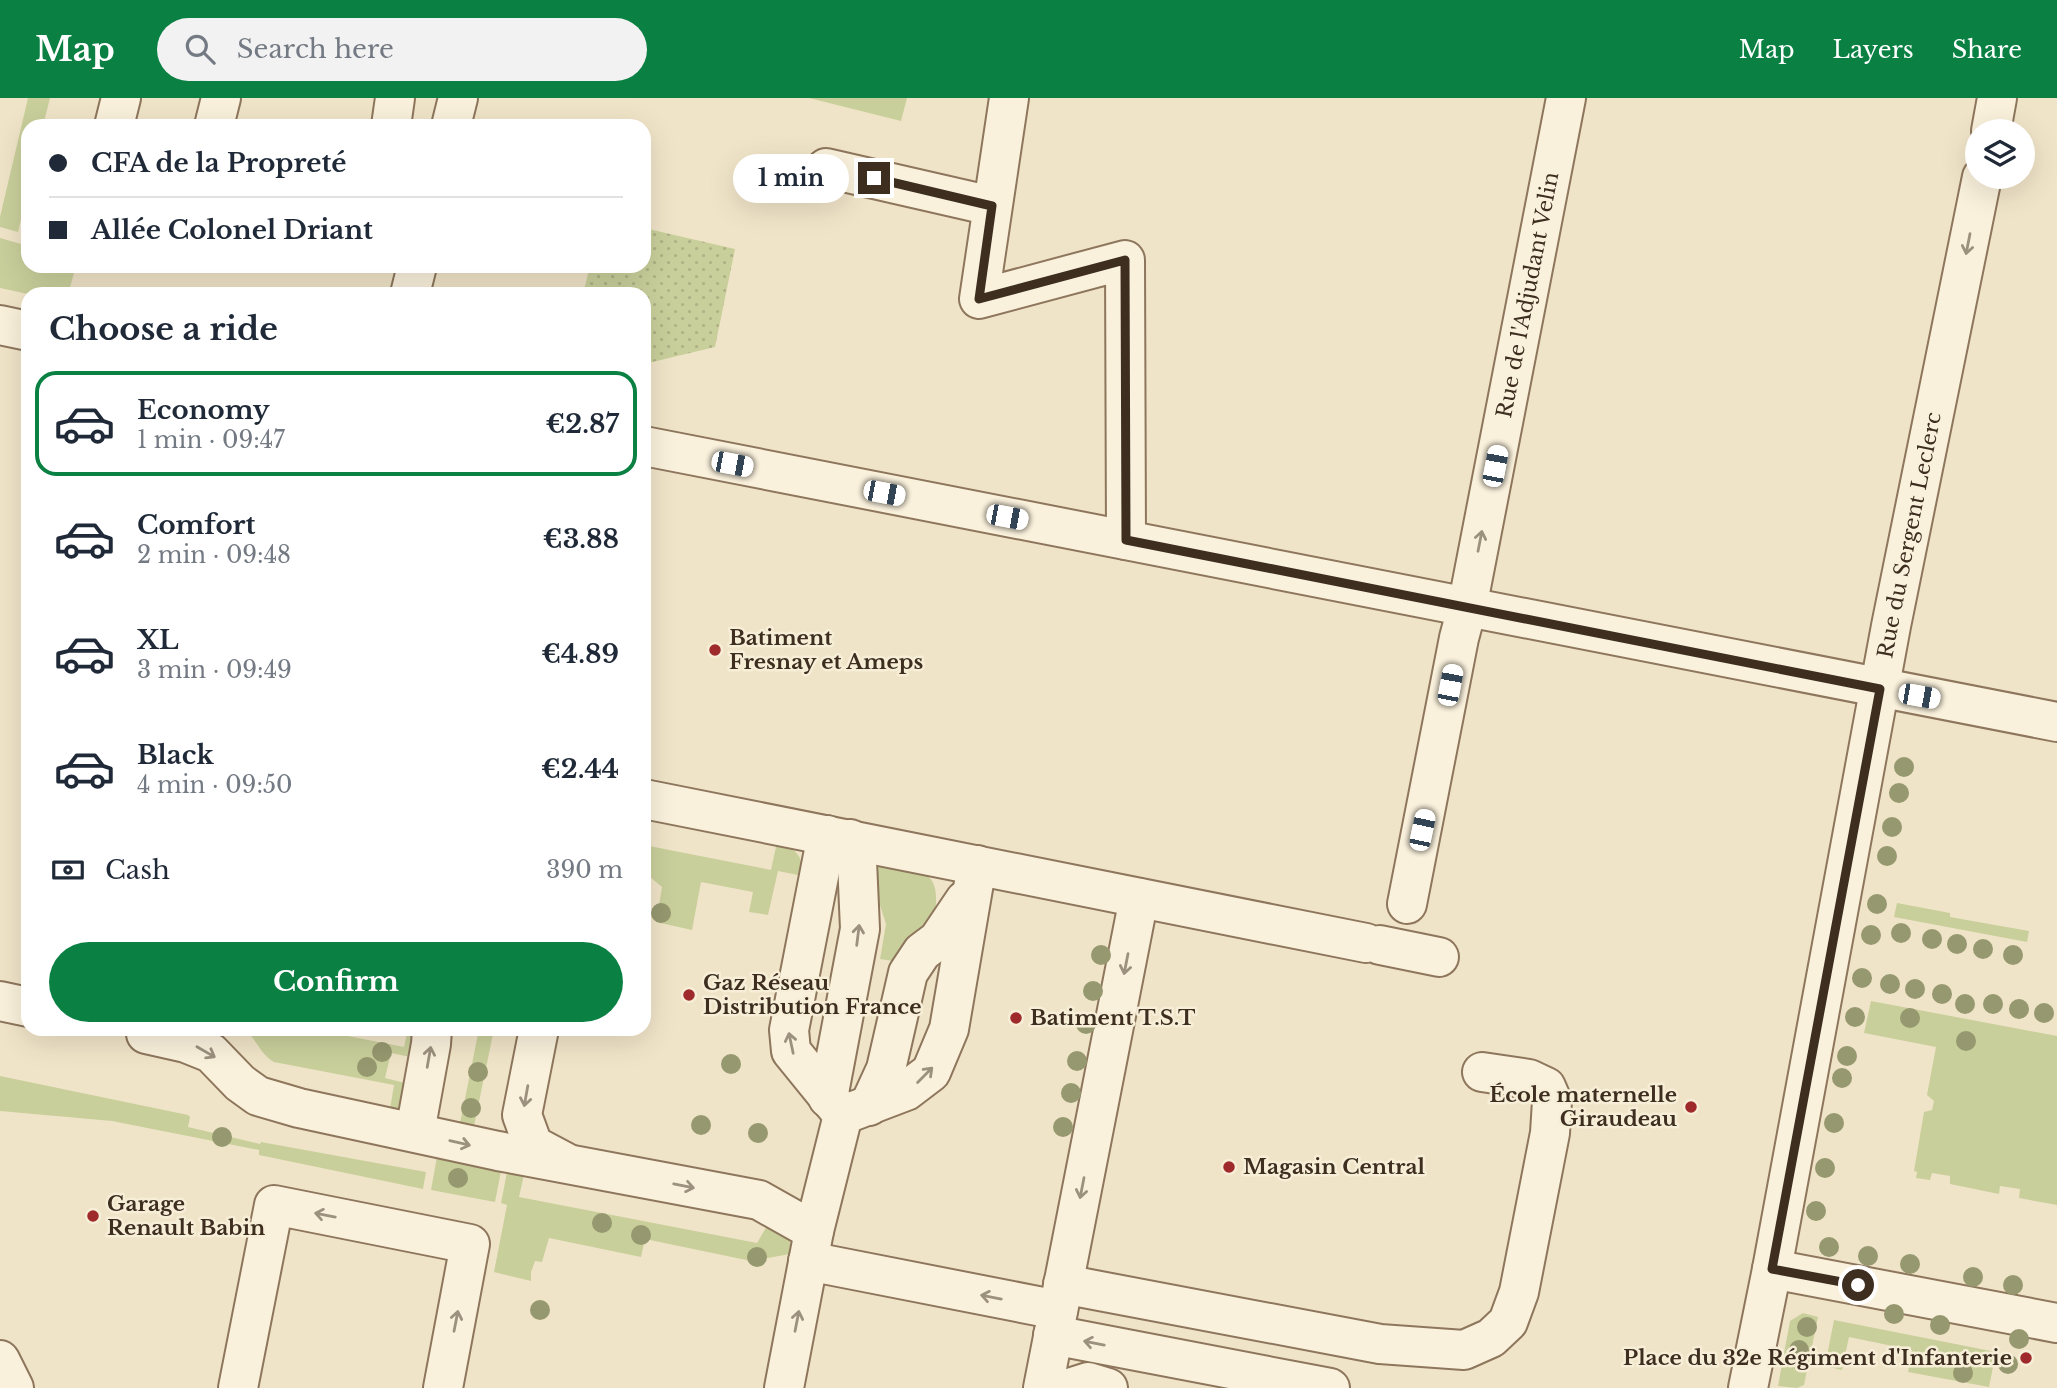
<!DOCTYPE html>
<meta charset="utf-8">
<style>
:root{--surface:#fff;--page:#f2f2f3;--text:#1f2937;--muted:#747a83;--line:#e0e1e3;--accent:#0b8043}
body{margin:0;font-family:"Libre Baskerville",serif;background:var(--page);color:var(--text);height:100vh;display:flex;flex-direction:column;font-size:26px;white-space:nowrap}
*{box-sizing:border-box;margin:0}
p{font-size:23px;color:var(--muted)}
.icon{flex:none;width:38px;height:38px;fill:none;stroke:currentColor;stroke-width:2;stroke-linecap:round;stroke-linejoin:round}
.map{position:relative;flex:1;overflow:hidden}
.side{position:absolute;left:21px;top:189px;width:630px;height:749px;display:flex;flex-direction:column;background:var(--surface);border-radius:21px;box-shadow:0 7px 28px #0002}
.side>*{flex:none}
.top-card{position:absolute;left:21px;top:21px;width:630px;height:154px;border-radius:21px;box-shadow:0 7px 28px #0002;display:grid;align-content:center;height:154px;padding:0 28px;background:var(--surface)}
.tools{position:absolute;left:1965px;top:21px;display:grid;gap:14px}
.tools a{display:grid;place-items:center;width:70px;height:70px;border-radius:50%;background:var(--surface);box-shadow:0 7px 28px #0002;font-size:35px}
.end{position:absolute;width:32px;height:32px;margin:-16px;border:9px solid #3d2e20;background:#fff;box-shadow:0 0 0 4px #fff}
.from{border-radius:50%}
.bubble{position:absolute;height:49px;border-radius:24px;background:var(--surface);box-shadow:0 7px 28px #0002;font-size:23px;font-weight:800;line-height:49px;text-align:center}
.car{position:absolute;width:21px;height:42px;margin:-21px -10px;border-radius:9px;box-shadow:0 0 5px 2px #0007;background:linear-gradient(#fff 24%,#345 0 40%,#fff 0 76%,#345 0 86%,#fff 0)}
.top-card b{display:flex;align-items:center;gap:24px;height:66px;font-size:26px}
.top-card b+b{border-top:2px solid var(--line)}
.top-card i{width:18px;height:18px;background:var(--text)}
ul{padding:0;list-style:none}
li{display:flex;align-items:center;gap:21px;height:105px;margin:0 14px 10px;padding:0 14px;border:4px solid transparent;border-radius:21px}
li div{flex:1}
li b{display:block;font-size:26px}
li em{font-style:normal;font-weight:800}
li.on{border-color:var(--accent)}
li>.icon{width:63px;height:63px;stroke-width:1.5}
h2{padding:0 28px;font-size:32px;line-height:84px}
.pay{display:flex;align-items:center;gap:18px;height:77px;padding:0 28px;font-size:26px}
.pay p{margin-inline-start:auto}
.action{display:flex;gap:14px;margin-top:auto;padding:14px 28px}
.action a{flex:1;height:80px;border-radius:42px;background:var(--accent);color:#fff;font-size:28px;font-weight:800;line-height:80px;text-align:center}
header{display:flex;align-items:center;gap:42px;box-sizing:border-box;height:98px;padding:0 35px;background:var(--accent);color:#fff}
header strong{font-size:33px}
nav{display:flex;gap:38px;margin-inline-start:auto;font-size:24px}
.search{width:490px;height:63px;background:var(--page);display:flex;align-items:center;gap:18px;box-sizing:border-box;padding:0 24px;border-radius:38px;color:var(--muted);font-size:26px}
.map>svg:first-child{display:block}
</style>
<header>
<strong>Map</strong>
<div class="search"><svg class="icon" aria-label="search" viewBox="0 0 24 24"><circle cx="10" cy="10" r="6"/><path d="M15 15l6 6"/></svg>Search here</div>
<nav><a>Map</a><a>Layers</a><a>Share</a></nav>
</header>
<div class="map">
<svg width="2057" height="1290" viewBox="0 0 2057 1290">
<defs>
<pattern id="garden-dots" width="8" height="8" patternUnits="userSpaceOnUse" patternTransform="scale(1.75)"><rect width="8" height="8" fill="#c9cf9b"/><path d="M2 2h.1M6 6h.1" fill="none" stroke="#aeb285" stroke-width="1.8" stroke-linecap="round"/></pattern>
</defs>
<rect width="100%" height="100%" fill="#f0e4c8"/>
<!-- green -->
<g fill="#c9cf9b">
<path d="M28 0H50L43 28H28V91L18 134 0 129V119Z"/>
<path d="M809 0H907L901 23Z"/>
<path d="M0 140 28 148V168H76L68 196H28L0 190Z"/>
<path d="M777 744C798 752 802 757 803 778L778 773 768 817 749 814 753 794 701 784 692 832 656 824 662 789 644 774V747L771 772Z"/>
<path d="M888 767C914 772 938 770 936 804 936 812 934 824 928 830 925 832 922 834 919 836 907 844 899 850 893 863L880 861 886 826 877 798 875 774 880 768Z"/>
<path d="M1897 805 1950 815V819L2029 833 2027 844 1894 819Z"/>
<path d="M1871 903 2057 938V1107L2019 1100 2020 1091 2000 1088 1999 1096 1950 1086V1078L1932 1075 1930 1082 1916 1080 1917 1074 1914 1073 1924 1014 1932 1012 1934 1003 1927 997 1936 949 1864 935Z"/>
<path d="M245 931H312L404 949 408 931H415V960L391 955 385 980 409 986 401 1010 390 1011 394 987 274 964C261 957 256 941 245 931Z"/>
<path d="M479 931H494L473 1033 459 1030Z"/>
<path d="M0 978 188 1017 190 1019 188 1029 260 1046 261 1044 426 1074 423 1091 259 1057V1052L112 1023 0 1013Z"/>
<path d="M438 1053 502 1068 495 1104 431 1092Z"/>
<path d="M508 1069 525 1072 519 1099 757 1145 771 1121 790 1140V1156L751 1163 645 1141 641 1159 549 1140 542 1164 535 1163 531 1174V1183L494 1174 507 1107 501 1105Z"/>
<path d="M1803 1215 1818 1219 1804 1287 1797 1290 1778 1288 1790 1223Z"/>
<path d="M1834 1222 1996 1254 1989 1289 1908 1274 1912 1252 1849 1239 1842 1272 1825 1268Z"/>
</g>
<!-- garden -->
<path fill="url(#garden-dots)" d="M644 130 735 151 715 249 644 266V196H583L590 168H644Z"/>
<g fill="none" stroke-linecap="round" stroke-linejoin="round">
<defs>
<g id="minor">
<path d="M1009 0 979 201 1125 162 1126 442"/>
<path d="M114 28 121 0"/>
<path d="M214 28 221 0"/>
<path d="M391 28 395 0"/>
<path d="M451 28 458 0"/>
<path d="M1991 33 1997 0"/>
<path d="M826 70 992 108"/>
<path d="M410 196 417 168"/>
<path d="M0 227 28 233"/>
<path d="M644 348 2057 624"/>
<path d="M644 701 1366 845"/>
<path id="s1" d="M1407 806 1459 540 1467 510 1566 0"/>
<path d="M1380 847 1439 859"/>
<path d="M0 903 28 909"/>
<path d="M147 931 146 936 186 945 211 955 240 985 258 998 299 1010 498 1053 759 1102 814 1133"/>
<path d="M539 931 522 1017 533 1047 565 1064"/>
<path d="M828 1000 860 831 857 763 850 741"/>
<path d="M869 1008 886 971 908 875 922 854 938 842 965 802"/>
<path d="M843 1017 906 993 931 974 949 931 977 767"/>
<path d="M415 1034 431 946 432 931"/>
<path d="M808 1163 1058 1212"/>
<path d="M1772 1171 2057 1225"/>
<path d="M1063 1186 1380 1246 1464 1252 1491 1240 1508 1224 1519 1194 1550 1035 1552 1003 1546 989 1529 981 1482 974"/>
<path d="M1053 1237 1330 1290"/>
<path d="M0 1262 14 1290"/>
<path d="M238 1290 274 1107 470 1146 443 1290"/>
<path d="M784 1290 814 1133 843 1017 791 953 789 932 827 737"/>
<path d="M1043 1290 1139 800"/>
<path d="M1069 1290 1088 1284 1108 1290"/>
<path id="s2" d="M1748 1290 1772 1171 1891 528 1982 79"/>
</g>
</defs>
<!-- minor casing -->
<use href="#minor" stroke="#8d765c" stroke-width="42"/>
<!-- minor -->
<use href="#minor" stroke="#faf1dc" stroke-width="38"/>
</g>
<!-- trees -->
<g fill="#96986f">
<circle cx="1904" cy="669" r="10"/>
<circle cx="1899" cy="695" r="10"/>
<circle cx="1892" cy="729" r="10"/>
<circle cx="1887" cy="758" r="10"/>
<circle cx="1877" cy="806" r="10"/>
<circle cx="661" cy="815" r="10"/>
<circle cx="1901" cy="835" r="10"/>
<circle cx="1871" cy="837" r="10"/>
<circle cx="1932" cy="841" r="10"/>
<circle cx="1957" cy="846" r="10"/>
<circle cx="1983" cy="851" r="10"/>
<circle cx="1101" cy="857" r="10"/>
<circle cx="2013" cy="857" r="10"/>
<circle cx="1862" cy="880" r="10"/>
<circle cx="1890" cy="886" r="10"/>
<circle cx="1915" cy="891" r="10"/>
<circle cx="1093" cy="893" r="10"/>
<circle cx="1942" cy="896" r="10"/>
<circle cx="1965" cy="906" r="10"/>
<circle cx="1993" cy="906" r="10"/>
<circle cx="2019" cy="911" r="10"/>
<circle cx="2044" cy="915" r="10"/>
<circle cx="1855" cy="919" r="10"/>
<circle cx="1910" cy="920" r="10"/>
<circle cx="1086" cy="926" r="10"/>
<circle cx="1966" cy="943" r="10"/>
<circle cx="382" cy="954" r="10"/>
<circle cx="1847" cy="958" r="10"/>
<circle cx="1077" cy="963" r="10"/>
<circle cx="731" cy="966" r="10"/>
<circle cx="367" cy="969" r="10"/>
<circle cx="478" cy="974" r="10"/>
<circle cx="1842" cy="980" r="10"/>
<circle cx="1071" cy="995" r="10"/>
<circle cx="471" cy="1010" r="10"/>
<circle cx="1834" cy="1025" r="10"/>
<circle cx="701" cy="1027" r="10"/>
<circle cx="1063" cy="1029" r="10"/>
<circle cx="758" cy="1035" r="10"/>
<circle cx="222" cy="1039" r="10"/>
<circle cx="1825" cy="1070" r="10"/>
<circle cx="458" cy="1080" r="10"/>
<circle cx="1816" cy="1113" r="10"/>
<circle cx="602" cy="1125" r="10"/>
<circle cx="641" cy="1137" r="10"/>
<circle cx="1829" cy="1149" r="10"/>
<circle cx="1868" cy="1158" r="10"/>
<circle cx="757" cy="1159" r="10"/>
<circle cx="1910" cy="1166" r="10"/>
<circle cx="1973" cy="1179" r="10"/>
<circle cx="2013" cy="1187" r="10"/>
<circle cx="540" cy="1212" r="10"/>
<circle cx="1894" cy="1216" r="10"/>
<circle cx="1940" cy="1227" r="10"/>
<circle cx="1807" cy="1229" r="10"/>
<circle cx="2019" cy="1241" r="10"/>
<circle cx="1799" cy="1252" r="10"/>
<circle cx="2008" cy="1266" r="10"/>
<circle cx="1963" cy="1275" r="10"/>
</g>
<!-- one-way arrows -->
<defs><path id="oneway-shaft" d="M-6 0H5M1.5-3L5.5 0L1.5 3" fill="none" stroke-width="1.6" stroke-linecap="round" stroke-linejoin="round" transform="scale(1.75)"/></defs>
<g stroke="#9c907e">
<use href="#oneway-shaft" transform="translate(1968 146) rotate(101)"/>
<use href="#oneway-shaft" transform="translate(1480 443) rotate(-79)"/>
<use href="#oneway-shaft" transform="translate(858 837) rotate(-83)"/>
<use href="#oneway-shaft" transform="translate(1126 866) rotate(101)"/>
<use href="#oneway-shaft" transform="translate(791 945) rotate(-102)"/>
<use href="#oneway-shaft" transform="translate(206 954) rotate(30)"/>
<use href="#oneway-shaft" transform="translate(429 959) rotate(-80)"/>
<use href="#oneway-shaft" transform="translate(925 977) rotate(-45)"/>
<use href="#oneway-shaft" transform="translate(526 998) rotate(100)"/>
<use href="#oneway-shaft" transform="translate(460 1045) rotate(13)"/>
<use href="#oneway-shaft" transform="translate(684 1088) rotate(11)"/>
<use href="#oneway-shaft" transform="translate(1082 1090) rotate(101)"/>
<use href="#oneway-shaft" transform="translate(325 1117) rotate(-169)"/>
<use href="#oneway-shaft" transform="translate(991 1199) rotate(-169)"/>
<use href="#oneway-shaft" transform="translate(456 1223) rotate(-79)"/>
<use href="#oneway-shaft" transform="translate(797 1223) rotate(-79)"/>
<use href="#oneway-shaft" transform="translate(1094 1245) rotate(-169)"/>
</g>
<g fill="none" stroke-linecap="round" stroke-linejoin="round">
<!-- route -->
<path stroke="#3d2e20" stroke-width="9" d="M874 80 992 108 979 201 1125 162 1126 442 1880 591 1772 1171 1858 1187"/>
</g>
<!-- markers -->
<g fill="#9e2a2b" stroke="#f7eed8" stroke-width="2.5">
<circle cx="715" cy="552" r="7"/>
<circle cx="689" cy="897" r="7"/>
<circle cx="1016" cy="920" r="7"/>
<circle cx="1691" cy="1009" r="7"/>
<circle cx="1229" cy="1069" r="7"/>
<circle cx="93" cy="1118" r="7"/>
<circle cx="2026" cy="1260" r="7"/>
</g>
<g text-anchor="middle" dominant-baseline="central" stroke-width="5" stroke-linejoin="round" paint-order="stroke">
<!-- street labels -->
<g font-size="21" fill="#3d2e20" stroke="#f7eed8">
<text stroke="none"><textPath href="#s1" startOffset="621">Rue de l'Adjudant Velin</textPath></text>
<text stroke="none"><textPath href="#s2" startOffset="868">Rue du Sergent Leclerc</textPath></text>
</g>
<!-- poi labels -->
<g font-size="21" font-weight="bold" fill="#3d2e20" stroke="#f7eed8" text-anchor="start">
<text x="729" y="540">Batiment<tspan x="729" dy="24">Fresnay et Ameps</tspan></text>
<text x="703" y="885">Gaz Réseau<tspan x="703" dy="24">Distribution France</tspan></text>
<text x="1030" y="920">Batiment T.S.T</text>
<text x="1677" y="997" text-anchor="end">École maternelle<tspan x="1677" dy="24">Giraudeau</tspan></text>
<text x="1243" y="1069">Magasin Central</text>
<text x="107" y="1106">Garage<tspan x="107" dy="24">Renault Babin</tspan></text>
<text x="2012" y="1260" text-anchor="end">Place du 32e Régiment d'Infanterie</text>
</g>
</g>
</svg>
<div class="tools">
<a><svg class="icon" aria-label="layers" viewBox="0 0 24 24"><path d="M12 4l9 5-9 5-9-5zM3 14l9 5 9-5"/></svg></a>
</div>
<i class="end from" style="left:1858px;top:1187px"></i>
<i class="end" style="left:874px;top:80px"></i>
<div class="bubble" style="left:733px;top:56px;width:116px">1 min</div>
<i class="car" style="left:732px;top:366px;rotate:101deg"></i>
<i class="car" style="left:1495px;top:368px;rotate:11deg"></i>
<i class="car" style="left:884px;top:395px;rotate:101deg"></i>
<i class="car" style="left:1007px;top:419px;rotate:101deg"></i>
<i class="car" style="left:1450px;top:587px;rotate:11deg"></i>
<i class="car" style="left:1919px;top:598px;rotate:100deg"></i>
<i class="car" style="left:1422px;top:732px;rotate:12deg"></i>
<div class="top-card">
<b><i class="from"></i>CFA de la Propreté</b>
<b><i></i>Allée Colonel Driant</b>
</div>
<section class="side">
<h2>Choose a ride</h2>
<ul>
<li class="on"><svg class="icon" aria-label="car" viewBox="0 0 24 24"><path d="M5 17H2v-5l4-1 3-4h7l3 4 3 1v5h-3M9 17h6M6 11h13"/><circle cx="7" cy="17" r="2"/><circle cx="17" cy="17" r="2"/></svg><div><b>Economy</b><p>1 min · 09:47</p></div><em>€2.87</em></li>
<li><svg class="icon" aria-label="car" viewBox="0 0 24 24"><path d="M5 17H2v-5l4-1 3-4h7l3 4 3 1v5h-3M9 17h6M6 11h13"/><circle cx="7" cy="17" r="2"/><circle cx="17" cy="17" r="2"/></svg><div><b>Comfort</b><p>2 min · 09:48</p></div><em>€3.88</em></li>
<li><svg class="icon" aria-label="car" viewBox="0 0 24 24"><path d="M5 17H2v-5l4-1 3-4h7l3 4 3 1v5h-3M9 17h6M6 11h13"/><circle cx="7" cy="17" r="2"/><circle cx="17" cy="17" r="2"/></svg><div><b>XL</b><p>3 min · 09:49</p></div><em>€4.89</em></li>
<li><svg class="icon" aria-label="car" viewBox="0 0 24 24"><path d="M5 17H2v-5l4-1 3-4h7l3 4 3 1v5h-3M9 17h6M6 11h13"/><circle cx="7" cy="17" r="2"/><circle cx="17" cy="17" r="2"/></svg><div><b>Black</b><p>4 min · 09:50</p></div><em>€2.44</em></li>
</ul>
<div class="pay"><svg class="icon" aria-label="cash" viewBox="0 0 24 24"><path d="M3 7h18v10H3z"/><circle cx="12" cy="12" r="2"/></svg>Cash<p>390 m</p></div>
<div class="action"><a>Confirm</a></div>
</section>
</div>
